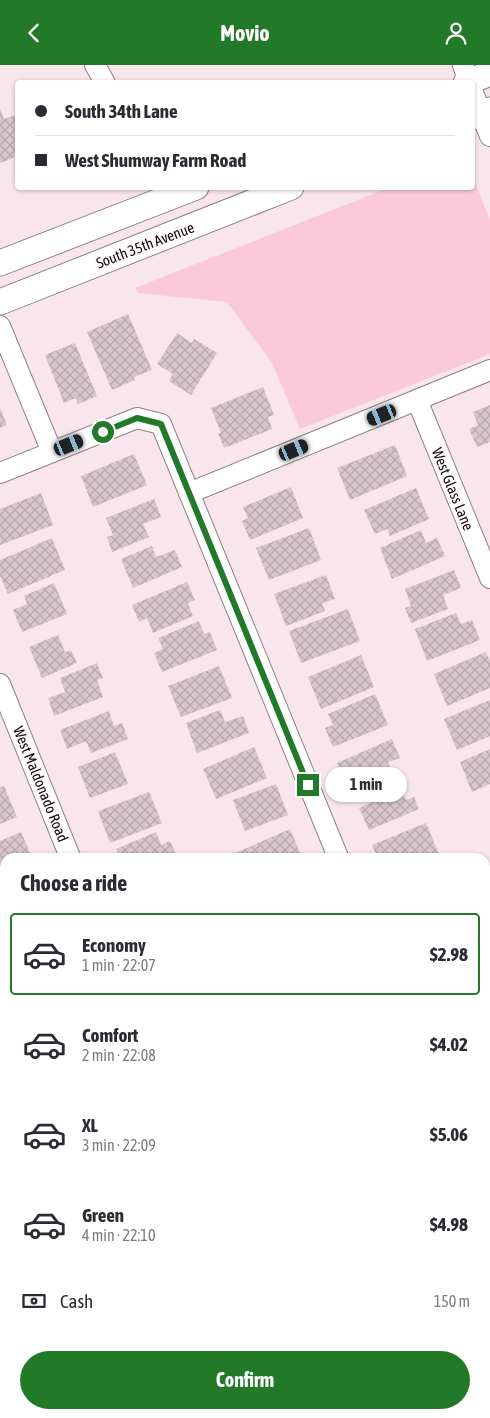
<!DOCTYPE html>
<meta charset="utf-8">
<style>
:root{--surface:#fff;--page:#f2f2f3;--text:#2b2b33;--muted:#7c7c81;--line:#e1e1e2;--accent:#227927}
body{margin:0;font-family:"Asap Condensed",sans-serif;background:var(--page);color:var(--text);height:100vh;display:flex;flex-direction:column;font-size:19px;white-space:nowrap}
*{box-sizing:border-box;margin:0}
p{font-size:16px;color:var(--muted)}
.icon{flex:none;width:28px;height:28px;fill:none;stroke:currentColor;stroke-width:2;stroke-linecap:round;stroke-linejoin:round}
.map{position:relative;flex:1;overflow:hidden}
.drawer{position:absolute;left:0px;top:788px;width:490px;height:566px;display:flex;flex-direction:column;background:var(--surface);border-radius:15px 15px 0 0;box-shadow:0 1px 4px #0004}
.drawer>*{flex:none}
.guide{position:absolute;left:15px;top:15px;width:460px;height:110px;border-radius:5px;box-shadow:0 1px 4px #0004;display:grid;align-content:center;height:110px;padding:0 20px;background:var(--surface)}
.end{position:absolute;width:22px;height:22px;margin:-11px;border:6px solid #227927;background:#fff;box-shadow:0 0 0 2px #fff}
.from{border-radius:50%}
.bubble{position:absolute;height:35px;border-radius:18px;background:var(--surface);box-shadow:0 1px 4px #0004;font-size:16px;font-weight:700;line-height:35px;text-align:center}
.car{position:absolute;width:15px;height:30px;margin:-15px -8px;border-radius:6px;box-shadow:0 0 4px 1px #0007;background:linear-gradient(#222 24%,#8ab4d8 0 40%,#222 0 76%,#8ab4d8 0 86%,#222 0)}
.guide b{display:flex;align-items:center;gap:18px;height:48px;font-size:19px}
.guide b+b{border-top:1px solid var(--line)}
.guide i{width:12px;height:12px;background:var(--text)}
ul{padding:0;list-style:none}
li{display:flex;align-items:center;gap:15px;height:82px;margin:0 10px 8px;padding:0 10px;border:2px solid transparent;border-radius:5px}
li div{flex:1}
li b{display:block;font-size:19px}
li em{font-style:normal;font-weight:700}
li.on{border-color:var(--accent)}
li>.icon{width:45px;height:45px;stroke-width:1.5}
h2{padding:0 20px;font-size:22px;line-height:60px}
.pay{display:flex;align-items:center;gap:12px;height:55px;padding:0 20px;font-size:19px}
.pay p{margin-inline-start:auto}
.action{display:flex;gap:10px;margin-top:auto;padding:10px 20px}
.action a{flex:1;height:58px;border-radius:30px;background:var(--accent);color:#fff;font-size:20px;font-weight:700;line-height:58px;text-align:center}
header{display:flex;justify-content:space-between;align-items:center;height:65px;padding:0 20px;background:var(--accent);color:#fff;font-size:22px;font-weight:700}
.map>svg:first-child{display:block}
</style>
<header><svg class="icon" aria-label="back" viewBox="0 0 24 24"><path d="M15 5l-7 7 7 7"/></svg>Movio<svg class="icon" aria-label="person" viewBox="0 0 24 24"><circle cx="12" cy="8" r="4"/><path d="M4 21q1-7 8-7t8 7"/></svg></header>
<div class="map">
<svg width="490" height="1353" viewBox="0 0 490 1353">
<defs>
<pattern id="building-cross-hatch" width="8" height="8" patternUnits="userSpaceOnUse" patternTransform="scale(1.25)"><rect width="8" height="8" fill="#d8c6cc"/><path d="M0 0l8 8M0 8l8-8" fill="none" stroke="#b8a9ae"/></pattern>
</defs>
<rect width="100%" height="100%" fill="#f9e6ec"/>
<!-- grass -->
<path fill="#fac9da" d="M473 113 490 155V289L300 364 272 298 227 237 138 228 135 223 388 123 472 122Z"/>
<!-- building -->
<g fill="url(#building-cross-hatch)">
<path d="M0 44 4 54 18 49V91L0 98Z"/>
<path d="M128 249 152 305 134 312 135 315 112 325 87 267Z"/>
<path d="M177 268 192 278 194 274 217 288 191 330 169 316 173 309 157 299Z"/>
<path d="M75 278 97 331 78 339 76 333 64 338 45 290Z"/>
<path d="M263 322 274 350 268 352 272 364 224 383 218 369 221 368 211 343Z"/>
<path d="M490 340V377L477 382 469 364 478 360 473 347Z"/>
<path d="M0 343 7 360 0 363Z"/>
<path d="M395 380 407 411 350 435 337 403Z"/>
<path d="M134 389 147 420 93 442 81 411Z"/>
<path d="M291 422 303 453 250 475 242 456 248 453 243 442Z"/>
<path d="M416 423 429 454 390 471 387 464 375 469 364 445Z"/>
<path d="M41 428 53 460 0 480V444Z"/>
<path d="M154 434 161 452 143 459 149 472 112 487 107 472 113 470 106 453Z"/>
<path d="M309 463 321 495 269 515 256 483Z"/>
<path d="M421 465 426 478 437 473 445 491 392 514 380 483Z"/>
<path d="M52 473 65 505 8 529 0 511V495Z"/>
<path d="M152 481 156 492 175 485 182 502 133 523 121 494Z"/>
<path d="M454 505 461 523 443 530 448 544 411 558 405 543 411 541 405 524Z"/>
<path d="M326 510 335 534 322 538 325 546 286 561 274 529Z"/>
<path d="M187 517 195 535 188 538 193 551 153 568 147 553 139 557 132 540Z"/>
<path d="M54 518 67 549 22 567 13 545 27 539 24 531Z"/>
<path d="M348 544 360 576 301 598 289 566Z"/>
<path d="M456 548 461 559 472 555 480 575 427 596 415 564Z"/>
<path d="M199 556 204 569 210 567 217 585 162 607 154 588 163 584 158 573Z"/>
<path d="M58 570 65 587 71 585 77 598 42 613 29 582Z"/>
<path d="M486 587 490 596V623L447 641 434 609Z"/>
<path d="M361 590 374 622 321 644 308 612Z"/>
<path d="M97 598 103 613 97 615 103 632 54 651 48 633 65 627 60 613Z"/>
<path d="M219 601 232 633 181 652 168 621Z"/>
<path d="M375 629 388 660 333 682 325 663 333 660 328 649Z"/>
<path d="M490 635V671L457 685 444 654Z"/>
<path d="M220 645 225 657 243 651 249 668 197 688 186 658Z"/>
<path d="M109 646 114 661 122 658 128 674 91 688 86 676 67 684 60 665Z"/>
<path d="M392 674 400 693 388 697 393 710 359 724 353 712 345 716 337 698Z"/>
<path d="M254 682 267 713 216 734 203 704Z"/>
<path d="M490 684V719L472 727 460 697Z"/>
<path d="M115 687 128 719 90 733 78 702Z"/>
<path d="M398 717 406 735 414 732 419 744 369 765 359 743 373 737 370 729Z"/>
<path d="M276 719 288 750 245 766 233 735Z"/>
<path d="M4 721 17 752 0 759V722Z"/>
<path d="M149 727 162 758 110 778 98 746Z"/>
<path d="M426 758 439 789 429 792H377L372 780Z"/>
<path d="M290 764 302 792H235L233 789Z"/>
<path d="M21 767 32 792H5V810L0 812V776Z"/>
<path d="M156 767 161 780 170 776 177 792H120L116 784Z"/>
<path d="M5 818V853L0 855V830L3 829 0 820Z"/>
<path d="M490 934V984L485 986V936Z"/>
<path d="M490 1063V1124L485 1127V1065Z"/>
<path d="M5 1075V1120L0 1122V1077Z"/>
<path d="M0 1162 5 1163V1210L0 1208Z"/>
<path d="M490 1260V1306L485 1307V1262Z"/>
<path d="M5 1310V1349H40L42 1353H6L0 1340V1312Z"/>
<path d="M490 1322V1353H479L477 1349H485V1324Z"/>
<path d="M65 1349H102L100 1353H64Z"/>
<path d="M214 1349H258L260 1353H204Z"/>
<path d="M340 1349H384L374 1353H342Z"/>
</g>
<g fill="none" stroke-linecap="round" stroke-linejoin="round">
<defs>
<g id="minor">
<path d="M95 0 105 18"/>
<path d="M463 0 469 18"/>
<path d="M472 25 490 71"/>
<path d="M0 261 52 387"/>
<path d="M417 335 490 513"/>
<path d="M0 408 137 353 161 359 338 792"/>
<path d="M189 428 490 305"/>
<path d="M0 619 70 792"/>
<path d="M485 897 490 895"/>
<path d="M0 943 5 941"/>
<path d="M485 1165 490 1163"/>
<path d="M298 1349 300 1353"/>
</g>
<g id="major">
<path d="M466 18 490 8"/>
<path d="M472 52 490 45"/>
<path d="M0 198 196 122"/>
<path d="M0 237 291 122"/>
</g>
</defs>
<!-- minor casing -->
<use href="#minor" stroke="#917f85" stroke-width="22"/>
<!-- major casing -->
<use href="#major" stroke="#917f85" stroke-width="27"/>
<!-- minor -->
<use href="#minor" stroke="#fff" stroke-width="20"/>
<!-- major -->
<use href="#major" stroke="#fff" stroke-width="25"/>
</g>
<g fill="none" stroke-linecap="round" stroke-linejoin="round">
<!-- route -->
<path stroke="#227927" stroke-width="6" d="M103 367 137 353 161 359 308 720"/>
</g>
<g text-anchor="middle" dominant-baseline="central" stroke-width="4" stroke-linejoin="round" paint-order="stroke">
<!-- street labels -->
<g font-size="15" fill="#100a0c" stroke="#fff7f9">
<text transform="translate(145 180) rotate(-21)">South 35th Avenue</text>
<text transform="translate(453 424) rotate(68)">West Glass Lane</text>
<text transform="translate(41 719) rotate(68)">West Maldonado Road</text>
</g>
</g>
</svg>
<i class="end from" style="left:103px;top:367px"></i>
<i class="end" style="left:308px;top:720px"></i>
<div class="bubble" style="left:325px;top:702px;width:82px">1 min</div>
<i class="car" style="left:382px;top:350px;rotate:248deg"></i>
<i class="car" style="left:69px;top:380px;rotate:68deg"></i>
<i class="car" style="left:294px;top:385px;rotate:68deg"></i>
<div class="guide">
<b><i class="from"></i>South 34th Lane</b>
<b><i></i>West Shumway Farm Road</b>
</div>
<section class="drawer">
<h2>Choose a ride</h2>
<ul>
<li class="on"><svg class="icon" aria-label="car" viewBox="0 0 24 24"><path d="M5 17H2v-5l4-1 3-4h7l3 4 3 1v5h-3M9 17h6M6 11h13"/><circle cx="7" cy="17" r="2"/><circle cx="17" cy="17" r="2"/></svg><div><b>Economy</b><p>1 min · 22:07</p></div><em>$2.98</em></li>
<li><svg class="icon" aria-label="car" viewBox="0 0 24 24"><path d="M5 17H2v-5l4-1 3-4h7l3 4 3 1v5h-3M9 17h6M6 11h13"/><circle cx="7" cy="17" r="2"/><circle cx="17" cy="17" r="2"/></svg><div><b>Comfort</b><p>2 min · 22:08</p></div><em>$4.02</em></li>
<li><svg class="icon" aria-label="car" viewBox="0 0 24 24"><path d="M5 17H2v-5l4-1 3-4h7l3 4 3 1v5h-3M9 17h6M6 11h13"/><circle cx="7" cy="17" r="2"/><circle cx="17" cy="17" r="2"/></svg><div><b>XL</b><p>3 min · 22:09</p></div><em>$5.06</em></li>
<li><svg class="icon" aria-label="car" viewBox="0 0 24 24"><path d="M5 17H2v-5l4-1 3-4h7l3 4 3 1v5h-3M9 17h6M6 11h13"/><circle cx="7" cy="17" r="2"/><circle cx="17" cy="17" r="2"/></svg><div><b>Green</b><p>4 min · 22:10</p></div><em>$4.98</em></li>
</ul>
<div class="pay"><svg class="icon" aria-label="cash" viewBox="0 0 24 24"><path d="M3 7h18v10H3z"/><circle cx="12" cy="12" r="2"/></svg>Cash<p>150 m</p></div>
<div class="action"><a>Confirm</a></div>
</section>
</div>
